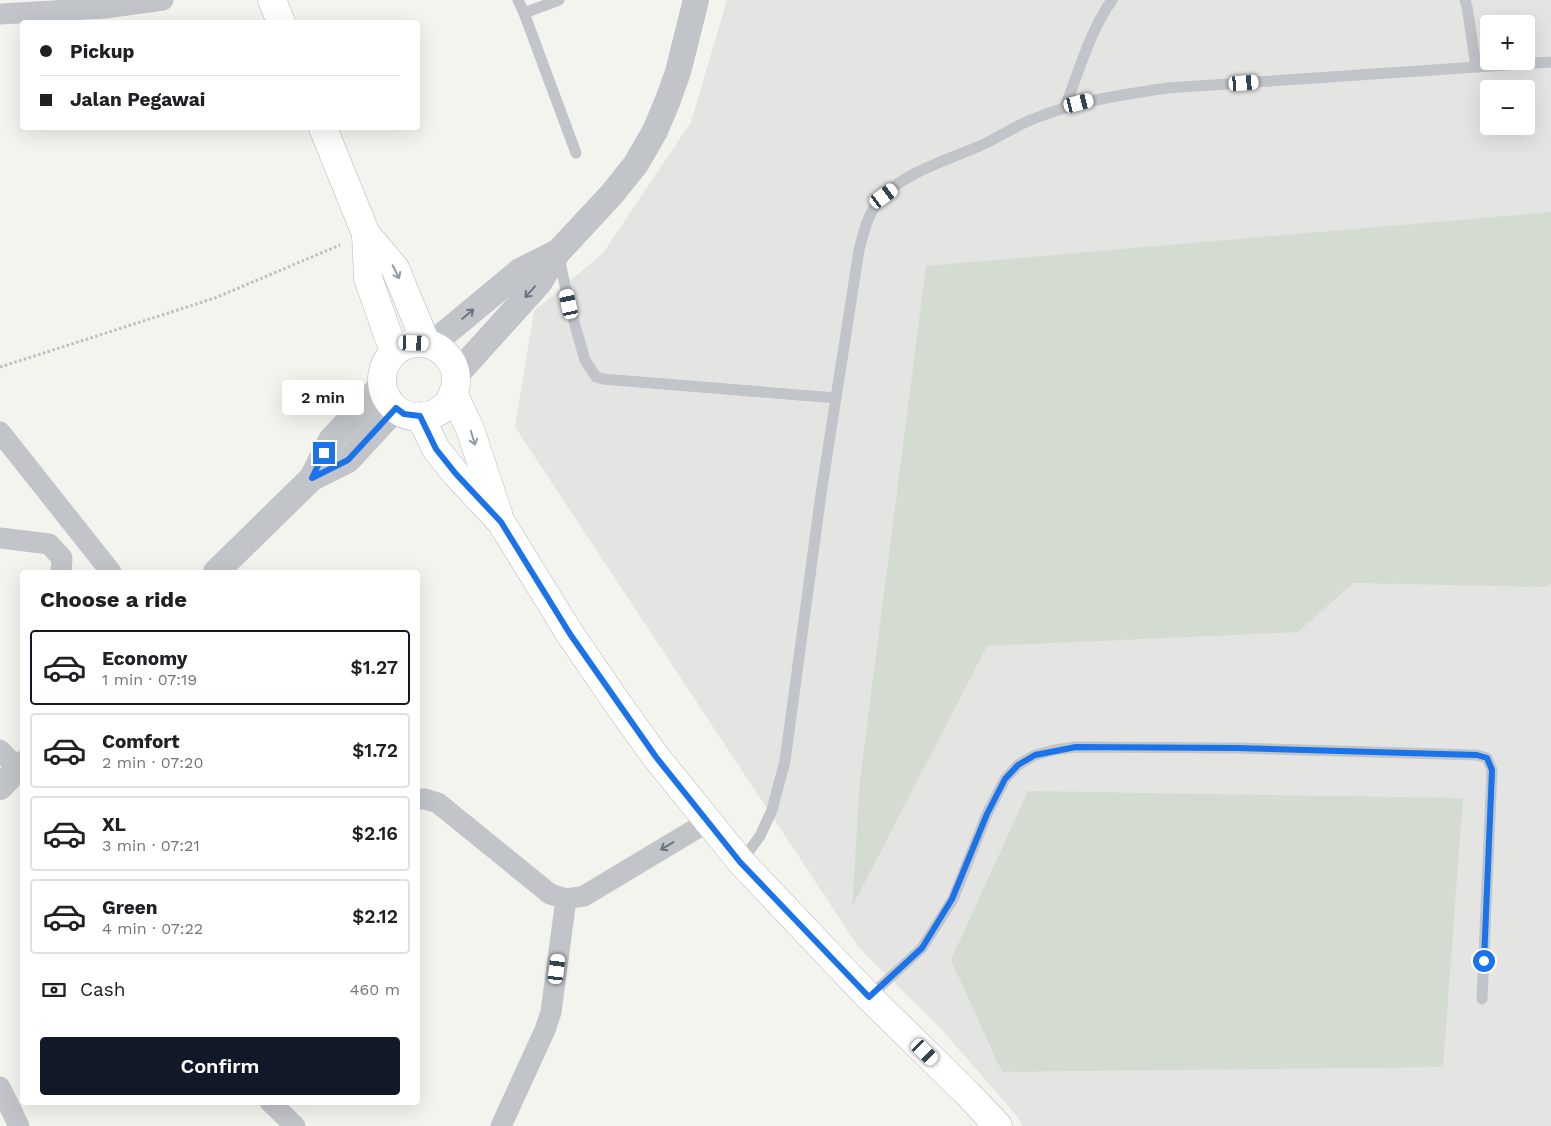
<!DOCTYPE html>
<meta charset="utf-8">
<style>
:root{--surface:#fff;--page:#f2f2f2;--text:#202124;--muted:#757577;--line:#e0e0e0;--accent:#111827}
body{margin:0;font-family:"Work Sans",sans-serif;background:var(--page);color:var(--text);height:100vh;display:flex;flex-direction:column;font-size:19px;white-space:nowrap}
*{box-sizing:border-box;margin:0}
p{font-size:16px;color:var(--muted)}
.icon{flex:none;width:28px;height:28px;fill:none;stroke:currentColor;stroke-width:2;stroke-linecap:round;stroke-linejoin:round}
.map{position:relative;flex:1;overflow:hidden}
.sheet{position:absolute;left:20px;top:570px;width:400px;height:535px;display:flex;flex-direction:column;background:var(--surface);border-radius:5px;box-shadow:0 5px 20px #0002}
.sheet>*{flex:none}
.banner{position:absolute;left:20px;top:20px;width:400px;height:110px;border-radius:5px;box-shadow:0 5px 20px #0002;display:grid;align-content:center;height:110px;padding:0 20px;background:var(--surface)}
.controls{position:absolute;left:1480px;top:15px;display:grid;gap:10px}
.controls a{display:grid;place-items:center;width:55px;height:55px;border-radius:5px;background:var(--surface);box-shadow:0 5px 20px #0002;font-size:25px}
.end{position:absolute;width:22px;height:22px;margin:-11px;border:6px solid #1a73e8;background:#fff;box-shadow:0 0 0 2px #fff}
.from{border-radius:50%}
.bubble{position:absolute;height:35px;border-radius:5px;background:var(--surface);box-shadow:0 5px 20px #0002;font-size:16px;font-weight:600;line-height:35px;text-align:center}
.car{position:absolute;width:15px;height:30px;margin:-15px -8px;border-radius:6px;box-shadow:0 0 4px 1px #0007;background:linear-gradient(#fff 24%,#345 0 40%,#fff 0 76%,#345 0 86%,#fff 0)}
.banner b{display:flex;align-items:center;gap:18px;height:48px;font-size:19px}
.banner b+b{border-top:1px solid var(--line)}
.banner i{width:12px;height:12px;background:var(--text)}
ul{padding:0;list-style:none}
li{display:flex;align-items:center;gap:15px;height:75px;margin:0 10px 8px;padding:0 10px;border:2px solid var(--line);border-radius:5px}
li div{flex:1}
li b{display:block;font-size:19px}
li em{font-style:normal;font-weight:600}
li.on{border-color:var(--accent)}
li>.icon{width:45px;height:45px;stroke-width:1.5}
h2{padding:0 20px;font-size:22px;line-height:60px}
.pay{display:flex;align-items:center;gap:12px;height:55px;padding:0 20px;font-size:19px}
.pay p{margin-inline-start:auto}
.cta{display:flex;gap:10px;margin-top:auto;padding:10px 20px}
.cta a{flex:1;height:58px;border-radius:5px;background:var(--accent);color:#fff;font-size:20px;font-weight:600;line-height:58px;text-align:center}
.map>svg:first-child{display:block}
</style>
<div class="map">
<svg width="1551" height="1126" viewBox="0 0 1551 1126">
<rect width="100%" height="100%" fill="#f4f4ef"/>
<!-- built -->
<path fill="#e4e5e3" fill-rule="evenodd" d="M727 0H1551V1126H1022L1019 1119 943 1031 859 948 515 427 534 311 603 253 691 122ZM1489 24H1526V61H1489ZM1489 89H1526V126H1489Z"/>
<!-- green -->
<g fill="#d4dbd0">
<path d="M1551 212V583L1545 587 1353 583 1298 632 987 646 852 907 860 780 926 266Z"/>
<path d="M1028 791 1463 798 1443 1067 1002 1072 951 960Z"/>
</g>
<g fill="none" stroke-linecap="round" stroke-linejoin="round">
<defs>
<g id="secondary">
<path d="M272 0 281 22"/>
<path d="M323 128 366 234 368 278 394 352"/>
<path d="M366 234 395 268 426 343"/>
<circle cx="419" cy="380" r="37"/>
<path d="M453 393 470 429 498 513"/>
<path d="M420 416 436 449 456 474 501 522 570 634 620 707 656 757 741 862 869 997 968 1094 998 1126"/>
</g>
</defs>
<!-- secondary casing -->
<use href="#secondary" stroke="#b3b8bc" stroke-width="29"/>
<!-- path -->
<path stroke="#bdbec0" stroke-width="3" stroke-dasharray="2.5 2.5" stroke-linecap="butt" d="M0 367 215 298 340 245"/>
<!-- service -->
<g stroke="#c1c4c8" stroke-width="11">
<path d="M518 0 524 13 559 0"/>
<path d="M1465 0 1467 7 1476 66"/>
<path d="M524 13 576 153"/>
<path d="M1065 107C1079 71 1090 31 1112 0"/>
<path d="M559 257 569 304 585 360 596 377 603 379 836 398"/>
<path d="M741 862 760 836 772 810 785 761 821 494 859 250C864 230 869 210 884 195 906 173 946 160 975 148 995 140 1013 127 1033 119 1077 101 1120 95 1167 88L1551 62"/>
<path d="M869 997 922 948 953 899 987 814 1005 779 1018 765 1035 755 1054 750 1076 747 1237 748 1477 755 1487 758 1492 770 1482 999"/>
</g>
<!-- minor -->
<g stroke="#c1c4c8" stroke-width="21">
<path d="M0 14 105 8 163 0"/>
<path d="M0 432 111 572"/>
<path d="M0 538 49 544 62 558 61 572"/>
<path d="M0 750 18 769"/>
<path d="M418 799H425L438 803 550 894 566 899 584 896 709 821"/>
<path d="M0 1087 19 1126"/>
<path d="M270 1102 295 1126"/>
<path d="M501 1126 545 1030 551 1012 566 899"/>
</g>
<!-- tertiary -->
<g stroke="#c1c4c8" stroke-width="26">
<path d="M431 345 520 271 558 252"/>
<path d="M456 375 539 283 558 252 612 194 636 164 655 131 668 100 678 72 696 0"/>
<path d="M312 478 331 440 382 385"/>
<path d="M216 572 312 478 348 460 396 408"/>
<path d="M0 787 22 764"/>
</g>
<!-- secondary -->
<use href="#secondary" stroke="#fff" stroke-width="28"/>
</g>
<!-- one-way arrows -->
<defs><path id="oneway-shaft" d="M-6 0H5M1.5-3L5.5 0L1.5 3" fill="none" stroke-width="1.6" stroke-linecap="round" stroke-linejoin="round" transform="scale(1.25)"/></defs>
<g stroke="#919ca7">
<use href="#oneway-shaft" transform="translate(396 272) rotate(63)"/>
<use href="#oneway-shaft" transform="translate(473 438) rotate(73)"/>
</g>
<g stroke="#677585">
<use href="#oneway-shaft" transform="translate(530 292) rotate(132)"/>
<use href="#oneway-shaft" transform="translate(468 314) rotate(-40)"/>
<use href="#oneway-shaft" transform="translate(667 846) rotate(149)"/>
</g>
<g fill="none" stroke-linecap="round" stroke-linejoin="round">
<!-- route -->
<path stroke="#1a73e8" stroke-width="6" d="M324 453 312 478 348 460 396 408 404 414 420 416 436 449 456 474 501 522 570 634 656 757 740 862 869 997 922 948 952 899 987 814 1005 779 1018 765 1035 755 1076 747 1237 748 1477 755 1487 758 1492 770 1484 961"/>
</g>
</svg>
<div class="controls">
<a>+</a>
<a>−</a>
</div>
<i class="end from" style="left:1484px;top:961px"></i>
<i class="end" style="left:324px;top:453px"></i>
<div class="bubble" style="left:282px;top:380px;width:82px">2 min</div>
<i class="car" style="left:1244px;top:83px;rotate:86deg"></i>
<i class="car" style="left:1079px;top:103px;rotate:76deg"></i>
<i class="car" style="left:884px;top:196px;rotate:54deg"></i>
<i class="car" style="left:569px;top:304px;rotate:348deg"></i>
<i class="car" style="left:414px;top:343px;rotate:92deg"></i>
<i class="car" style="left:557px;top:969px;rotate:7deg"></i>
<i class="car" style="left:925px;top:1052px;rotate:134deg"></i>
<div class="banner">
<b><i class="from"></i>Pickup</b>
<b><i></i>Jalan Pegawai</b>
</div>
<section class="sheet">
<h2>Choose a ride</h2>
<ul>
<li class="on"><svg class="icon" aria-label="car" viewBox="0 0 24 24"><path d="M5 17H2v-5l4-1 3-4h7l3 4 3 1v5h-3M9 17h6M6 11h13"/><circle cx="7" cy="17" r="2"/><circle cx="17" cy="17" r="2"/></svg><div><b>Economy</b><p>1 min · 07:19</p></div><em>$1.27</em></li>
<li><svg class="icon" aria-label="car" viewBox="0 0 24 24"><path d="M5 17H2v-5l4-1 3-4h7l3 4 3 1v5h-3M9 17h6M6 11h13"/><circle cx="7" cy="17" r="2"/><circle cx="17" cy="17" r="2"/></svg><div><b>Comfort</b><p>2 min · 07:20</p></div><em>$1.72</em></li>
<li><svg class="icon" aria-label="car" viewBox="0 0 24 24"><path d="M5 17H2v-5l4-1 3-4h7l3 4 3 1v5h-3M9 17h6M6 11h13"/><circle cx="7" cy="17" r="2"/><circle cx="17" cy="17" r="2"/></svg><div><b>XL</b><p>3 min · 07:21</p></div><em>$2.16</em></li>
<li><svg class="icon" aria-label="car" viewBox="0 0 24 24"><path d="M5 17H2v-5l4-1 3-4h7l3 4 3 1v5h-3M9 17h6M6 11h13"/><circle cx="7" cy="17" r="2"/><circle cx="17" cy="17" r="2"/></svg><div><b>Green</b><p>4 min · 07:22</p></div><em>$2.12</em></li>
</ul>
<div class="pay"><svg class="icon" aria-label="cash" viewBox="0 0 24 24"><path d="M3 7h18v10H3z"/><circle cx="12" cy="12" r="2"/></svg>Cash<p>460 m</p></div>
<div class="cta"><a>Confirm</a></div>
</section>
</div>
